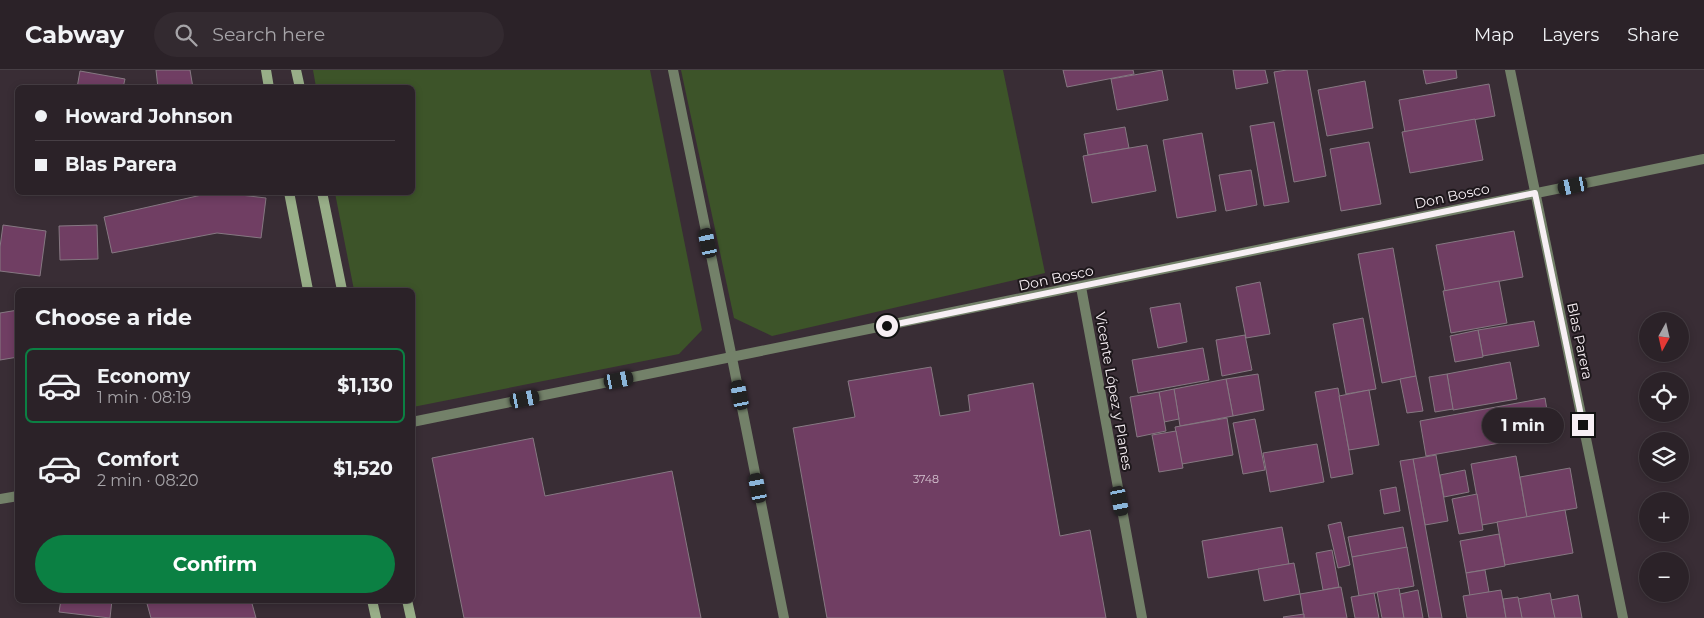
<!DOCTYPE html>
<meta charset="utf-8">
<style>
:root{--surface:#2b2228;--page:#332a30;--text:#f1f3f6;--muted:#a6a4a8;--line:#473f45;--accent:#0b8043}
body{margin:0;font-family:Montserrat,sans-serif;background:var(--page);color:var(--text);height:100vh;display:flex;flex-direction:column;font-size:19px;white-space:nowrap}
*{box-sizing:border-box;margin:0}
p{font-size:16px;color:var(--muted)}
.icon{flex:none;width:28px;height:28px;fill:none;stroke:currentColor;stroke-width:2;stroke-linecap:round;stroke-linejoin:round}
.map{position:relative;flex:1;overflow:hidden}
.panel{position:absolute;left:15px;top:218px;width:400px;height:315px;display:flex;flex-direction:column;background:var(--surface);border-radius:8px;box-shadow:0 2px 8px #0003,0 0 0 1px var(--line)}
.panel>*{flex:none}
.guide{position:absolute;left:15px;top:15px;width:400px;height:110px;border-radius:8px;box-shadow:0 2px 8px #0003,0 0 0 1px var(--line);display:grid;align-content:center;height:110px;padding:0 20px;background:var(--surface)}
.needle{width:32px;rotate:188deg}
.buttons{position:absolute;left:1639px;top:242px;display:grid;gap:10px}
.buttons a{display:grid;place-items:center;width:50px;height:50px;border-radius:50%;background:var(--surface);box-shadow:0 2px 8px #0003,0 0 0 1px var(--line);font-size:25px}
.end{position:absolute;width:22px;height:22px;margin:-11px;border:6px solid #f7eff4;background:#111;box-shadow:0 0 0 2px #111}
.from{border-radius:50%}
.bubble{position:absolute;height:35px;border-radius:18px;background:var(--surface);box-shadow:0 2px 8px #0003,0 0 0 1px var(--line);font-size:16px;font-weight:700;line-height:35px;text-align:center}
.car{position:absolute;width:15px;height:30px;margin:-15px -8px;border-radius:6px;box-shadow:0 0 4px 1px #0007;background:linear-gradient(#222 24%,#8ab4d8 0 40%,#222 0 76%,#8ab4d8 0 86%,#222 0)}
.guide b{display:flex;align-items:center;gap:18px;height:48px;font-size:19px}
.guide b+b{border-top:1px solid var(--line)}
.guide i{width:12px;height:12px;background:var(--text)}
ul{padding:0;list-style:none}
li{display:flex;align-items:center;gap:15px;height:75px;margin:0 10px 8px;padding:0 10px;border:2px solid transparent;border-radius:8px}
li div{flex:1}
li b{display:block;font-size:19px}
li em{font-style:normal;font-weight:700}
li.selected{border-color:var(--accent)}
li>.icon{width:45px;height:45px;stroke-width:1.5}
h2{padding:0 20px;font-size:22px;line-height:60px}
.action{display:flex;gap:10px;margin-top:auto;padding:10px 20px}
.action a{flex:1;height:58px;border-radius:30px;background:var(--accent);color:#fff;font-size:20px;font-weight:700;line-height:58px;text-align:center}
header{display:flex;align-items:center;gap:30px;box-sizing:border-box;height:70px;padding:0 25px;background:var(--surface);border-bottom:1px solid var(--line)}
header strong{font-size:24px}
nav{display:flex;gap:28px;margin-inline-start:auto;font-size:18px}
.search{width:350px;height:45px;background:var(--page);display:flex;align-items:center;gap:12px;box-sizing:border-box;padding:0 18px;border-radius:28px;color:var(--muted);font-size:19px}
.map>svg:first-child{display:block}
</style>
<header>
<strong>Cabway</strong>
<div class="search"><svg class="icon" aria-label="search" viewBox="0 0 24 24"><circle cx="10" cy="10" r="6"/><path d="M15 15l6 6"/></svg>Search here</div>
<nav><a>Map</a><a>Layers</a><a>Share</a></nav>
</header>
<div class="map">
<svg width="1704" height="548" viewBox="0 0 1704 548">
<rect width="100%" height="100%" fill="#392d35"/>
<!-- green -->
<g fill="#3d5429">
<path d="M313 0H650L702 260 679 284 413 337 412 220H354L335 123 412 122V18L316 17Z"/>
<path d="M681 0H1003L1045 203 772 266 734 248Z"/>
</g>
<!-- building -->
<g fill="#703e63" stroke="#867882">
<path d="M156 0H190L193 18H158Z"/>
<path d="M1063 0H1133L1134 4 1067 17Z"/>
<path d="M1162 0 1168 30 1117 40 1111 9Z"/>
<path d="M1233 0H1265L1268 13 1236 19Z"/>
<path d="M1287 0H1307L1326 106 1294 112 1274 2Z"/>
<path d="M1423 0H1456L1457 8 1426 14Z"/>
<path d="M80 1 125 9 123 18H77Z"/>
<path d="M1365 11 1373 58 1327 66 1318 20Z"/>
<path d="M1489 14 1495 46 1405 62 1399 30Z"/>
<path d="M1475 49 1483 90 1410 103 1402 62Z"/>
<path d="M1274 52 1289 132 1264 136 1250 56Z"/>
<path d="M1125 57 1129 78 1088 85 1084 64Z"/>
<path d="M1202 63 1216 141 1177 148 1163 70Z"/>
<path d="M1369 72 1381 134 1341 141 1330 79Z"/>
<path d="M1147 75 1156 121 1092 133 1083 86Z"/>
<path d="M1251 100 1257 135 1226 141 1219 105Z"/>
<path d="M215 122 266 128 261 168 217 163 112 183 104 147Z"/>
<path d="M3 155 46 161 40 206 0 201V177Z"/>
<path d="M97 155 98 189 60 190 59 156Z"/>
<path d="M1514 161 1523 207 1445 221 1436 175Z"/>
<path d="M1393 178 1416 306 1382 313 1358 184Z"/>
<path d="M1499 211 1507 253 1451 263 1443 221Z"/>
<path d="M1260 212 1270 264 1246 268 1236 217Z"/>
<path d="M1180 233 1187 272 1158 278 1150 238Z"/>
<path d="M18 240V287L0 290V243Z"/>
<path d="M1363 248 1376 319 1346 324 1333 254Z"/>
<path d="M1534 251 1539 276 1483 286 1478 260Z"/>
<path d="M1478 260 1483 287 1455 292 1450 266Z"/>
<path d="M1245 265 1252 300 1222 306 1216 270Z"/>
<path d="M1203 278 1209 310 1138 323 1132 290Z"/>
<path d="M1510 292 1517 329 1453 340 1447 304Z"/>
<path d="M931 297 940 346 970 341 968 325 1033 313 1060 466 1090 460 1106 548H827L793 358 855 347 848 311Z"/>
<path d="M1258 304 1264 340 1233 346 1226 309Z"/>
<path d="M1447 304 1453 339 1435 342 1429 307Z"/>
<path d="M1416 306 1423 341 1407 343 1400 309Z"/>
<path d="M1226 309 1233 346 1180 356 1174 319Z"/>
<path d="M1338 318 1353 404 1331 408 1315 322Z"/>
<path d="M1174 319 1179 349 1164 352 1159 322Z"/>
<path d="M1369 320 1379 375 1349 380 1339 326Z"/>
<path d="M1159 322 1166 361 1137 367 1130 327Z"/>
<path d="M1545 328 1551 364 1426 386 1420 351Z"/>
<path d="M1227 348 1233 385 1182 394 1175 357Z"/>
<path d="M1255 349 1265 400 1243 404 1233 353Z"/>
<path d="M1176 361 1183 398 1159 402 1152 365Z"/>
<path d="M533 368 545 426 672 401 701 548H464L432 388Z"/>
<path d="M1317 374 1324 412 1270 422 1263 383Z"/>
<path d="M1436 385 1448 451 1425 455 1413 389Z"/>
<path d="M1516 386 1527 447 1482 455 1471 394Z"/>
<path d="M1413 389 1425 455 1442 548H1429L1400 391Z"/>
<path d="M1570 398 1577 438 1527 447 1520 407Z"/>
<path d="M1465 400 1469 422 1444 427 1440 405Z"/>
<path d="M1396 417 1400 441 1384 444 1380 420Z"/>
<path d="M1477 424 1483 460 1459 464 1452 429Z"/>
<path d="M1565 440 1573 483 1505 495 1497 452Z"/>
<path d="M1341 452 1350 495 1338 498 1328 455Z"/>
<path d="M1282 457 1289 494 1208 508 1202 471Z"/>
<path d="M1403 457 1407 478 1352 487 1348 467Z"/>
<path d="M1499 464 1505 496 1466 503 1460 471Z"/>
<path d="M1407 477 1414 516 1359 526 1352 487Z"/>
<path d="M1332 480 1339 517 1323 520 1316 483Z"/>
<path d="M1294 493 1300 524 1264 531 1258 499Z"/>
<path d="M1485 500 1489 522 1470 526 1466 503Z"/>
<path d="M1341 517 1347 548H1304L1300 524Z"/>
<path d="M1399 518 1404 548H1382L1377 522Z"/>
<path d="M1418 520 1423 548H1404L1400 524Z"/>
<path d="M1501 520 1506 548H1467L1463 526Z"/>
<path d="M1374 523 1379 548H1355L1351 527Z"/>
<path d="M1550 523 1555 548H1522L1518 529Z"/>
<path d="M1578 525 1582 548H1555L1551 530Z"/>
<path d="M1518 527 1522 548H1506L1503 529Z"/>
<path d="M61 530H112L110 548 59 542Z"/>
<path d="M146 530H251L256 548H151Z"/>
<path d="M1304 544V548H1284L1283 547Z"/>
</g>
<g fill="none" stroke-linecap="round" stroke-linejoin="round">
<!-- service -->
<path stroke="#738169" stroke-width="10" d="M673 0 732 288"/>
<!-- minor -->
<g stroke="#738169" stroke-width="10">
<path d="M1510 0 1623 548"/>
<path d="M1081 217 1142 548"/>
<path d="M732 288 784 548"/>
<path d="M412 352 1704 89"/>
<path d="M0 429 18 426"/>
</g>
<!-- secondary -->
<g stroke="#98ae88" stroke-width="10">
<path d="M266 0 269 18"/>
<path d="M296 0 300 18"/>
<path d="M289 122 308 220"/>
<path d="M322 122 342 220"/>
<path d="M372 530 376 548"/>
<path d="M407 530 411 548"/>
</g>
</g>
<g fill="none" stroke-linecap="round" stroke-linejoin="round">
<!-- route -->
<path stroke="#f7eff4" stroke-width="6" d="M887 256 1535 123 1583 355"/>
</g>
<g text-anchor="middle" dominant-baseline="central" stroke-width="4" stroke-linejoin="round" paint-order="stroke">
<!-- number labels -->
<g font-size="11" fill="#d5c3d0">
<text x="926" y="409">3748</text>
</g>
<!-- street labels -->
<g font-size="14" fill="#f7eff4" stroke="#1d171b">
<text transform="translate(1452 126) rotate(-12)">Don Bosco</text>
<text transform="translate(1056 208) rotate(-12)">Don Bosco</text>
<text transform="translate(1580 271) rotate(78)">Blas Parera</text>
<text transform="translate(1114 321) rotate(80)">Vicente López y Planes</text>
</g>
</g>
</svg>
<div class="buttons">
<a><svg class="needle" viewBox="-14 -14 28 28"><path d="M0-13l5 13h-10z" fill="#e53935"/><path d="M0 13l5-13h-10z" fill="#a6a4a8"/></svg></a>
<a><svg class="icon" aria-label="locate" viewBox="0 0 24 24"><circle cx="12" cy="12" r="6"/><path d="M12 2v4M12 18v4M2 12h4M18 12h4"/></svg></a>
<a><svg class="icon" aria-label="layers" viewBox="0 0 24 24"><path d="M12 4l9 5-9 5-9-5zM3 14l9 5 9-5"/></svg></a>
<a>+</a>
<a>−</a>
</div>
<i class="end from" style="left:887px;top:256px"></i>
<i class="end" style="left:1583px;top:355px"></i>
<div class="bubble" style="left:1482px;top:338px;width:82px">1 min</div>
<i class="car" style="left:1573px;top:116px;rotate:258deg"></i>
<i class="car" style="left:708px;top:173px;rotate:348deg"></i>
<i class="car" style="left:619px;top:310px;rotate:79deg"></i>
<i class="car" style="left:740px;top:325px;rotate:349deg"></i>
<i class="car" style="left:525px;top:329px;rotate:79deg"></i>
<i class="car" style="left:758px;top:418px;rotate:349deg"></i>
<i class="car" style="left:1120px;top:431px;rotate:169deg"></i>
<div class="guide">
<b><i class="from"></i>Howard Johnson</b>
<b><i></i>Blas Parera</b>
</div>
<section class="panel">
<h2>Choose a ride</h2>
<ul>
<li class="selected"><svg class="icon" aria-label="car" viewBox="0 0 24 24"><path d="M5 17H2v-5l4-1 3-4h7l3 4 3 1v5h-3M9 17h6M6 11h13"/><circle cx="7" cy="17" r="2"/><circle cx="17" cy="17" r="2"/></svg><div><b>Economy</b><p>1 min · 08:19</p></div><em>$1,130</em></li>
<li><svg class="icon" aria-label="car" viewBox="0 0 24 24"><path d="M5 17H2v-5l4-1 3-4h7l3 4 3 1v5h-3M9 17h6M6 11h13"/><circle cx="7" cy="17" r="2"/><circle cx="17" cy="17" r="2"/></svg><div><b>Comfort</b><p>2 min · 08:20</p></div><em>$1,520</em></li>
</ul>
<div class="action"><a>Confirm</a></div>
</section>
</div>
